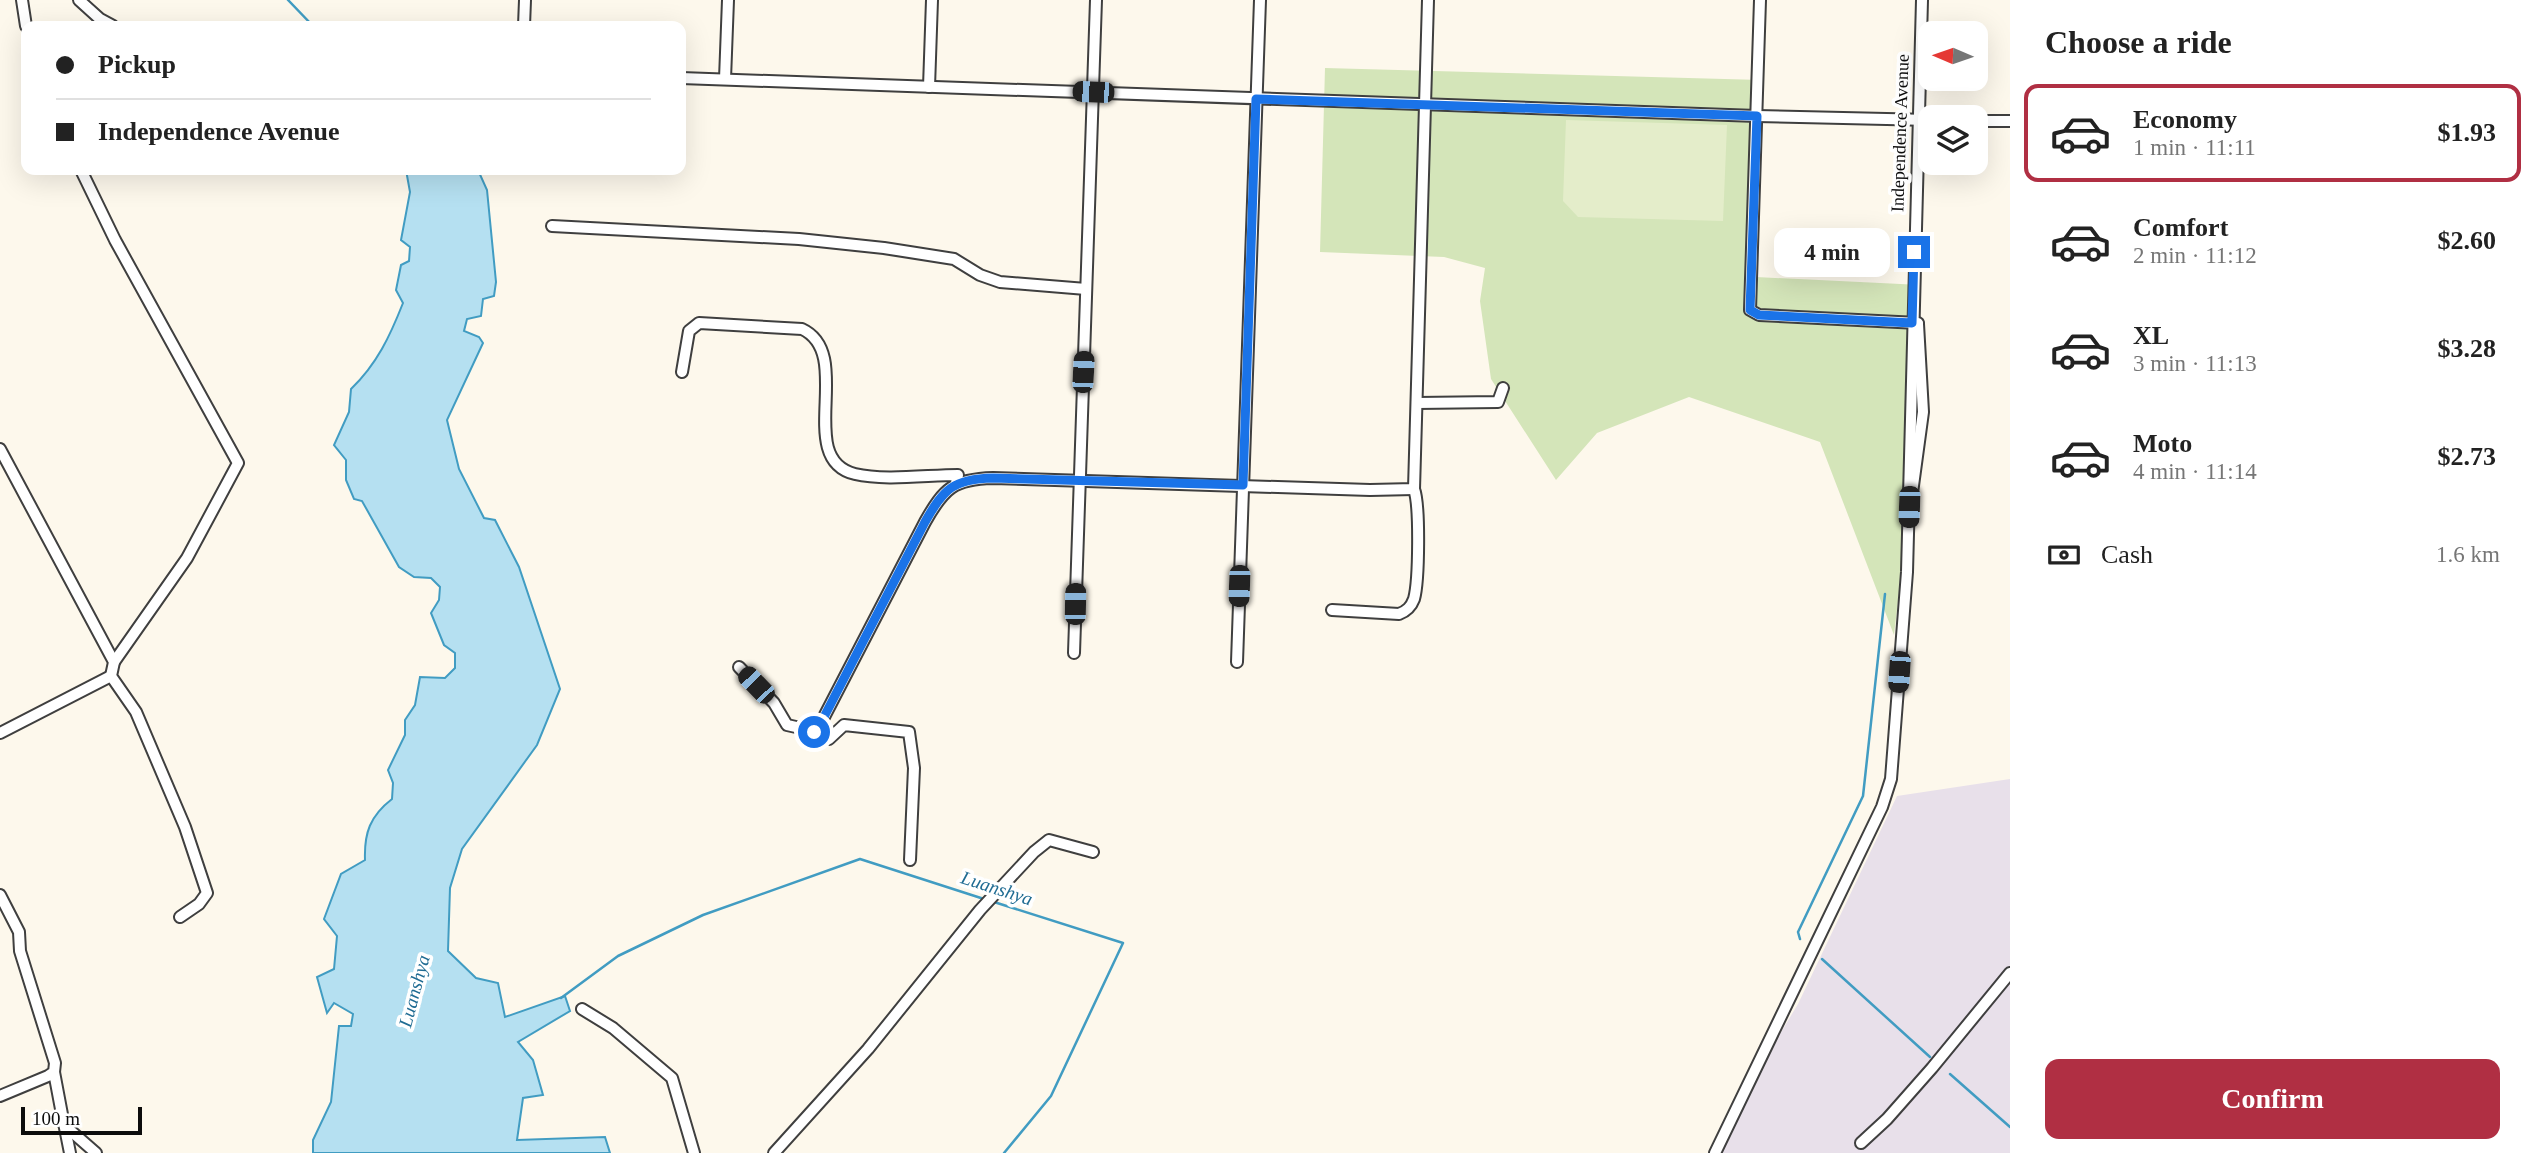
<!DOCTYPE html>
<meta charset="utf-8">
<style>
:root{--surface:#fff;--page:#f6f6f6;--text:#222;--muted:#767676;--line:#e0e0e0;--accent:#b02f43}
body{margin:0;font-family:"Times New Roman",serif;background:var(--page);color:var(--text);height:100vh;display:flex;flex-direction:column;font-size:26px;white-space:nowrap}
*{box-sizing:border-box;margin:0}
p{font-size:23px;color:var(--muted)}
.icon{flex:none;width:38px;height:38px;fill:none;stroke:currentColor;stroke-width:2;stroke-linecap:round;stroke-linejoin:round}
.map{position:relative;flex:1;overflow:hidden}
.sheet{display:flex;flex-direction:column;background:var(--surface);width:525px}
.sheet>*{flex:none}
.hud{position:absolute;left:21px;top:21px;width:665px;height:154px;border-radius:14px;box-shadow:0 7px 28px #0002;display:grid;align-content:center;height:154px;padding:0 35px;background:var(--surface)}
.needle{width:46px;rotate:272deg}
.tools{position:absolute;left:1918px;top:21px;display:grid;gap:14px}
.tools a{display:grid;place-items:center;width:70px;height:70px;border-radius:14px;background:var(--surface);box-shadow:0 7px 28px #0002;font-size:35px}
.scale{position:absolute;left:21px;bottom:18px;width:121px;box-sizing:border-box;padding-left:7px;border:4px solid #0c0c0c;border-top:0;font-size:19px;line-height:24px;white-space:nowrap;color:#0c0c0c;-webkit-text-stroke:5px #fff;paint-order:stroke}
.end{position:absolute;width:32px;height:32px;margin:-16px;border:9px solid #1a73e8;background:#fff;box-shadow:0 0 0 4px #fff}
.from{border-radius:50%}
.bubble{position:absolute;height:49px;border-radius:14px;background:var(--surface);box-shadow:0 7px 28px #0002;font-size:23px;font-weight:700;line-height:49px;text-align:center}
.car{position:absolute;width:21px;height:42px;margin:-21px -10px;border-radius:9px;box-shadow:0 0 5px 2px #0007;background:linear-gradient(#222 24%,#8ab4d8 0 40%,#222 0 76%,#8ab4d8 0 86%,#222 0)}
.hud b{display:flex;align-items:center;gap:24px;height:66px;font-size:26px}
.hud b+b{border-top:2px solid var(--line)}
.hud i{width:18px;height:18px;background:var(--text)}
ul{padding:0;list-style:none}
li{display:flex;align-items:center;gap:21px;height:98px;margin:0 14px 10px;padding:0 21px;border:4px solid transparent;border-radius:14px}
li div{flex:1}
li b{display:block;font-size:26px}
li em{font-style:normal;font-weight:700}
li.selected{border-color:var(--accent)}
li>.icon{width:63px;height:63px;stroke-width:1.5}
h2{padding:0 35px;font-size:32px;line-height:84px}
.pay{display:flex;align-items:center;gap:18px;height:77px;padding:0 35px;font-size:26px}
.pay p{margin-inline-start:auto}
.action{display:flex;gap:14px;margin-top:auto;padding:14px 35px}
.action a{flex:1;height:80px;border-radius:14px;background:var(--accent);color:#fff;font-size:28px;font-weight:700;line-height:80px;text-align:center}
main{display:flex;flex:1;min-height:0}
.map>svg:first-child{display:block}
</style>
<main>
<div class="map">
<svg width="2010" height="1153" viewBox="0 0 2010 1153">
<rect width="100%" height="100%" fill="#fdf8ec"/>
<!-- industrial -->
<path fill="#e8e0ea" d="M2010 779V1153H1708L1798 1004 1897 796Z"/>
<!-- green -->
<path fill="#d4e5b9" d="M1325 68 1761 80 1756 277 1921 285 1914 464 1894 635 1820 442 1689 397 1597 433 1556 480 1491 379 1480 301 1485 268 1444 257 1320 252Z"/>
<!-- pitch -->
<path fill="#e4edca" d="M1566 120 1727 125 1723 221 1578 217 1563 201Z"/>
<!-- water -->
<path fill="#b5e0f1" stroke="#419cc2" stroke-width="2" d="M406 170H478L487 190 496 282 494 296 483 299 481 316 467 319 464 331 479 337 483 343 447 420 459 469 484 518 495 520 519 567 560 689 537 745 462 849 450 888 448 951 476 978 498 983 505 1017 565 996 570 1011 518 1042 533 1060 543 1095 523 1098 517 1140 605 1137 610 1153H313V1140L331 1102 339 1026H351L353 1014 334 1003 327 1013 317 977 334 969 337 936 324 919 341 874 365 860C364 833 370 816 392 799L393 783 388 770 405 735V720L415 705 420 677 445 678 455 668V653L444 645 431 613 439 600 440 587 431 578 414 577 399 567 362 501 354 499 346 480V460L334 445 349 412 351 389C377 364 390 336 403 303L396 290 401 265 409 261 410 247 401 240 410 192Z"/>
<g fill="none" stroke-linecap="round" stroke-linejoin="round">
<!-- stream -->
<g stroke="#419cc2" stroke-width="2.5">
<path d="M288 0 313 26"/>
<path d="M994 902 1123 943 1051 1096 1004 1153"/>
<path d="M1800 939 1798 932 1863 796 1885 594"/>
<path d="M1822 959 1930 1057"/>
<path d="M561 998 618 956 703 915 860 859 984 899"/>
<path d="M1950 1074 2010 1127"/>
</g>
<defs>
<g id="minor">
<path d="M22 0 26 26"/>
<path d="M79 0 100 19 113 26"/>
<path d="M1760 0 1750 310 1759 315 1918 323"/>
<path d="M524 26 525 0"/>
<path d="M681 78 1757 116 1930 120"/>
<path d="M725 79 728 0"/>
<path d="M929 87 932 0"/>
<path d="M1976 121H2010"/>
<path d="M81 170 115 240 238 463 187 558 114 662"/>
<path d="M552 226 799 239 884 248 954 259 980 275 1000 282 1086 289"/>
<path d="M682 372 689 331 699 323 802 329C856 354 793 459 855 474 884 481 928 475 958 475L956 483"/>
<path d="M1417 403 1498 402 1503 388"/>
<path d="M0 449 114 662 111 676 136 712 185 827 207 893 199 904 180 917"/>
<path d="M1912 493 1923 412 1918 324"/>
<path d="M1332 610 1399 614C1407 611 1411 607 1414 599 1419 581 1420 505 1414 489"/>
<path d="M1074 653 1096 0"/>
<path d="M1237 662 1260 0"/>
<path d="M739 667 774 703 787 725 814 731 819 738 829 739 844 725 909 732 914 768 910 860"/>
<path d="M0 733 111 676"/>
<path d="M821 737 820 725 825 715 925 522C944 488 954 479 993 478L1370 490 1414 489 1428 0"/>
<path d="M0 895 19 932 20 951 55 1063 54 1072 48 1076 0 1096"/>
<path d="M582 1009 613 1028 672 1078 694 1153"/>
<path d="M54 1072 64 1125 96 1153"/>
<path d="M65 1128 70 1153"/>
<path d="M1861 1143 1887 1119 1932 1068 2010 973"/>
<path d="M774 1153 868 1049 980 910 1034 852 1049 840 1093 852"/>
<path d="M1715 1153 1882 807 1891 779 1907 572 1922 0"/>
</g>
</defs>
<!-- minor casing -->
<use href="#minor" stroke="#3f3f3f" stroke-width="14"/>
<!-- minor -->
<use href="#minor" stroke="#fff" stroke-width="10"/>
</g>
<g fill="none" stroke-linecap="round" stroke-linejoin="round">
<!-- route -->
<path stroke="#1a73e8" stroke-width="9" d="M814 732 819 738 825 715 925 522C944 488 954 479 993 478L1243 485 1256 99 1757 116 1750 310 1759 315 1912 323 1914 252"/>
</g>
<g text-anchor="middle" dominant-baseline="central" stroke-width="7" stroke-linejoin="round" paint-order="stroke">
<!-- street labels -->
<g font-size="18" fill="#0c0c0c" stroke="#fff">
<text transform="translate(1900 133) rotate(-88)">Independence Avenue</text>
</g>
<!-- water labels -->
<g font-size="19" font-style="italic" fill="#206c93" stroke="#fff">
<text transform="translate(997 888) rotate(18)">Luanshya</text>
<text transform="translate(414 991) rotate(-75)">Luanshya</text>
</g>
</g>
</svg>
<div class="tools">
<a><svg class="needle" viewBox="-14 -14 28 28"><path d="M0-13l5 13h-10z" fill="#e53935"/><path d="M0 13l5-13h-10z" fill="#767676"/></svg></a>
<a><svg class="icon" aria-label="layers" viewBox="0 0 24 24"><path d="M12 4l9 5-9 5-9-5zM3 14l9 5 9-5"/></svg></a>
</div>
<div class="scale">100 m</div>
<i class="end from" style="left:814px;top:732px"></i>
<i class="end" style="left:1914px;top:252px"></i>
<div class="bubble" style="left:1774px;top:228px;width:116px">4 min</div>
<i class="car" style="left:1093px;top:92px;rotate:272deg"></i>
<i class="car" style="left:1083px;top:372px;rotate:3deg"></i>
<i class="car" style="left:1909px;top:507px;rotate:182deg"></i>
<i class="car" style="left:1239px;top:586px;rotate:182deg"></i>
<i class="car" style="left:1075px;top:604px;rotate:1deg"></i>
<i class="car" style="left:1899px;top:672px;rotate:184deg"></i>
<i class="car" style="left:756px;top:685px;rotate:316deg"></i>
<div class="hud">
<b><i class="from"></i>Pickup</b>
<b><i></i>Independence Avenue</b>
</div>
</div>
<section class="sheet">
<h2>Choose a ride</h2>
<ul>
<li class="selected"><svg class="icon" aria-label="car" viewBox="0 0 24 24"><path d="M5 17H2v-5l4-1 3-4h7l3 4 3 1v5h-3M9 17h6M6 11h13"/><circle cx="7" cy="17" r="2"/><circle cx="17" cy="17" r="2"/></svg><div><b>Economy</b><p>1 min · 11:11</p></div><em>$1.93</em></li>
<li><svg class="icon" aria-label="car" viewBox="0 0 24 24"><path d="M5 17H2v-5l4-1 3-4h7l3 4 3 1v5h-3M9 17h6M6 11h13"/><circle cx="7" cy="17" r="2"/><circle cx="17" cy="17" r="2"/></svg><div><b>Comfort</b><p>2 min · 11:12</p></div><em>$2.60</em></li>
<li><svg class="icon" aria-label="car" viewBox="0 0 24 24"><path d="M5 17H2v-5l4-1 3-4h7l3 4 3 1v5h-3M9 17h6M6 11h13"/><circle cx="7" cy="17" r="2"/><circle cx="17" cy="17" r="2"/></svg><div><b>XL</b><p>3 min · 11:13</p></div><em>$3.28</em></li>
<li><svg class="icon" aria-label="car" viewBox="0 0 24 24"><path d="M5 17H2v-5l4-1 3-4h7l3 4 3 1v5h-3M9 17h6M6 11h13"/><circle cx="7" cy="17" r="2"/><circle cx="17" cy="17" r="2"/></svg><div><b>Moto</b><p>4 min · 11:14</p></div><em>$2.73</em></li>
</ul>
<div class="pay"><svg class="icon" aria-label="cash" viewBox="0 0 24 24"><path d="M3 7h18v10H3z"/><circle cx="12" cy="12" r="2"/></svg>Cash<p>1.6 km</p></div>
<div class="action"><a>Confirm</a></div>
</section>
</main>
